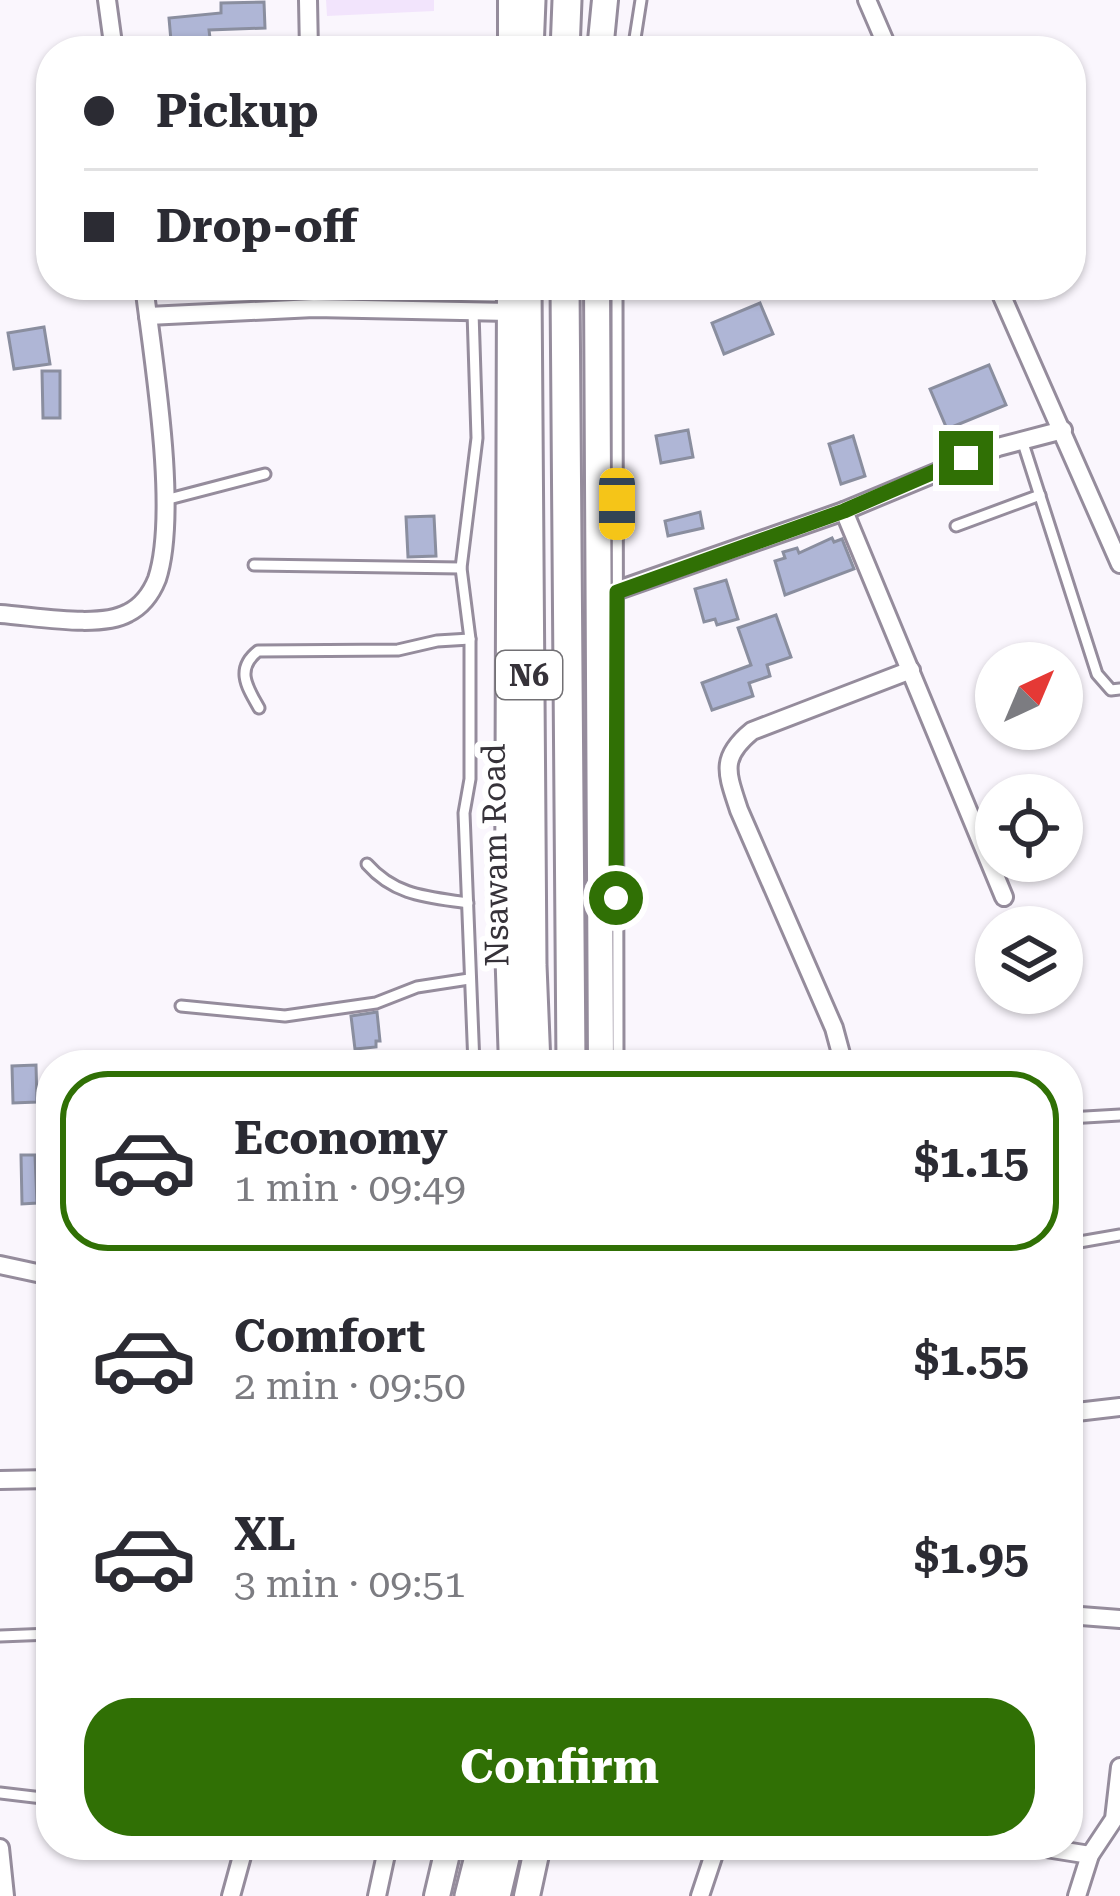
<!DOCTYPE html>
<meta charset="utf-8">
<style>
:root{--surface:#fff;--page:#f7f7f7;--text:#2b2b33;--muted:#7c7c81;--line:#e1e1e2;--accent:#307005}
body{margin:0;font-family:"Roboto Serif",serif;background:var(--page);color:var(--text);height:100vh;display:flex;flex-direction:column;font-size:45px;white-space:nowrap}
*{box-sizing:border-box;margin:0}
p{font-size:39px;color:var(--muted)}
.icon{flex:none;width:66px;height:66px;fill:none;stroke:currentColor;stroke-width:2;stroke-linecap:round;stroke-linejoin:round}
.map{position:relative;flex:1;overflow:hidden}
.drawer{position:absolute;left:36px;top:1050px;width:1047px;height:810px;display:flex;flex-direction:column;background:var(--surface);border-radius:48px;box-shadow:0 3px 9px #0004}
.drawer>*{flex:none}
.guide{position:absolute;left:36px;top:36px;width:1050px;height:264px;border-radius:48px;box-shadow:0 3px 9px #0004;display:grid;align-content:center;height:264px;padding:0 48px;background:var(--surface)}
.needle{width:78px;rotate:44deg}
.tools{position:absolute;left:975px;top:642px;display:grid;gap:24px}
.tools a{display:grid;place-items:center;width:108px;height:108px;border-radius:50%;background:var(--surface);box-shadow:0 3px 9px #0004;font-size:60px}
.end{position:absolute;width:54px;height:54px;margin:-27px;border:15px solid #307005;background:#fff;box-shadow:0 0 0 6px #fff}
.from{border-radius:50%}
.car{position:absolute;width:36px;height:72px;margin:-36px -18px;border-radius:15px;box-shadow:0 0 9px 3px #0007;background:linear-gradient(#f5c518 24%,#345 0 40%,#f5c518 0 76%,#345 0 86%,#f5c518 0)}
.guide b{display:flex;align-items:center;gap:42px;height:114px;font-size:45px}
.guide b+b{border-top:3px solid var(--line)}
.guide i{width:30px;height:30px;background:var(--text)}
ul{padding:21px 0 0;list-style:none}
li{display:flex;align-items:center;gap:36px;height:180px;margin:0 24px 18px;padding:0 24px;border:6px solid transparent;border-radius:48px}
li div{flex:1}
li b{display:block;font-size:45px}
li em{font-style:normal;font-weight:700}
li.selected{border-color:var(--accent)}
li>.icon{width:108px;height:108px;stroke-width:1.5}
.button{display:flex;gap:24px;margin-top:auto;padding:24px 48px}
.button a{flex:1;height:138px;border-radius:48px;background:var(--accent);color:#fff;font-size:48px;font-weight:700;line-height:138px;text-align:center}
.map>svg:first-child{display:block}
</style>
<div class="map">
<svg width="1120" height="1896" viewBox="0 0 1120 1896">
<rect width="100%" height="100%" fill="#faf6fd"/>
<!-- built -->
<path fill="#f2e4fc" d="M326 0H434V11L327 16Z"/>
<!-- building -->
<g fill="#afb6d6" stroke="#8a8e9f" stroke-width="3">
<path d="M264 2 265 28 209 30 210 38H201L202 51H185L184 40 171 41 169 18 221 13V3Z"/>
<path d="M760 303 773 334 724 354 712 323Z"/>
<path d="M44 327 50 364 14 369 8 333Z"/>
<path d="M989 365 1006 405 947 429 930 389Z"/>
<path d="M42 371H60V418H43Z"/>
<path d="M688 430 693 457 661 463 656 436Z"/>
<path d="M853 436 865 476 841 484 829 444Z"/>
<path d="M700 512 703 528 668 536 665 521Z"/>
<path d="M434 516 436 556 408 557 406 517Z"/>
<path d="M832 538 834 542 842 539 854 569 785 595 775 561 785 558 783 552 797 548 799 553Z"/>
<path d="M726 580 738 619 717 625 715 619 704 622 695 589Z"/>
<path d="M776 615 791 657 767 665 770 676 749 683 753 696 712 710 702 683 751 665 738 628Z"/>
<path d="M377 1012 380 1041H376V1047L355 1049 351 1016Z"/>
<path d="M36 1065 37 1102 13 1103 12 1066Z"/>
<path d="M21 1155H35L37 1203 22 1204Z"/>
</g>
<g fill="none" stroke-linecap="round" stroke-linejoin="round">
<defs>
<g id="service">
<path d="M633 51 641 0"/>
<path d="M617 285 618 1065"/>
<path d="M473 312 477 438 461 568 470 639V779L464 813 474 1065"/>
<path d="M1022 440 1097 674 1111 690 1120 689"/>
<path d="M165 500 265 474"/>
<path d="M956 526 1040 495"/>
<path d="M254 565 461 568"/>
<path d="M259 708C247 687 235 669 258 651L398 650 437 641 470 639"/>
<path d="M367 864C395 896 428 897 468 903"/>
<path d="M181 1006 285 1016 376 1003 417 987 469 979"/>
<path d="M1068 1118 1120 1115"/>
<path d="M1068 1244 1120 1235"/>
<path d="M0 1636 51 1634"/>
<path d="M0 1793 51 1799"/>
</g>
<g id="minor">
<path d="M107 0 114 51"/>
<path d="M308 0 309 51"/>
<path d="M867 0 889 51"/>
<path d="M997 285 1120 564"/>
<path d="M148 316 314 308 510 312"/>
<path d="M844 511 1004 897"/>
<path d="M598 597 844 511 998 447 1063 430"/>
<path d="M0 614C34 616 99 629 128 613 142 606 151 594 157 579 179 512 153 359 144 285"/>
<path d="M844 1065 834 1028 739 810C727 773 719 758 752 731L911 670"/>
<path d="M0 1265 51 1276"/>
<path d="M1068 1413 1120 1407"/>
<path d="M0 1480 51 1479"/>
<path d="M1068 1615 1120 1619"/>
<path d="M1027 1845 1090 1855"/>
<path d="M0 1848 5 1896"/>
<path d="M231 1896 245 1845"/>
<path d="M377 1896 388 1845"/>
<path d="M700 1896 717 1845"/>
<path d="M1077 1896 1090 1855 1114 1819 1120 1767"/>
</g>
<g id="secondary">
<path d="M511 51V0"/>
<path d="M600 51 605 0"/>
<path d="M510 285 508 943 512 1065"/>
<path d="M597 285 601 1065"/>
<path d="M437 1896 449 1845"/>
<path d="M527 1896 538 1845"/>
</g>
<g id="trunk">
<path d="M529 51 531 0"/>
<path d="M565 51 567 0"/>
<path d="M527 285 532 965 536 1065"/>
<path d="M565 285 571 1065"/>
<path d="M469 1896 482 1845"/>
<path d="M496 1896 508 1845"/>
</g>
</defs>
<!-- service casing -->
<use href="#service" stroke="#958c9c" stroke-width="15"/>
<!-- minor casing -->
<use href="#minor" stroke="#958c9c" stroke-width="22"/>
<!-- secondary casing -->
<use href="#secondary" stroke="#958c9c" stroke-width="30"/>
<!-- trunk casing -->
<use href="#trunk" stroke="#958c9c" stroke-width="33"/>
<!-- service -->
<use href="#service" stroke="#fff" stroke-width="9"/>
<!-- minor -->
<use href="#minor" stroke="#fff" stroke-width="16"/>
<!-- secondary -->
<use href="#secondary" stroke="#fff" stroke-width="24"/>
<!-- trunk -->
<use href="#trunk" stroke="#fff" stroke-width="27"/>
</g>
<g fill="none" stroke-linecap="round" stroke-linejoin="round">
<!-- route -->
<path stroke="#307005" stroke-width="15" d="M616 898 617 592 844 511 966 458"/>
</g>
<g text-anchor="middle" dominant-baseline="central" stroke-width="12" stroke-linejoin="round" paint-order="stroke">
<!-- shield labels -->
<rect fill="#fff" stroke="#727074" stroke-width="3" x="496" y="651" width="66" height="48" rx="9"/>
<g font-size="30" font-weight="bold" fill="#363239">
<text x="529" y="675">N6</text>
</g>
<!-- street labels -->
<g font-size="33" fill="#363239" stroke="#fff">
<text transform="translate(495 855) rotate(-91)">Nsawam Road</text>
</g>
</g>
</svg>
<div class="tools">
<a><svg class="needle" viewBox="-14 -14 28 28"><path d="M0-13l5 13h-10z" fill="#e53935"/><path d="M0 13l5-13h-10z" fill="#7c7c81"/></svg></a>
<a><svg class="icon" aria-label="locate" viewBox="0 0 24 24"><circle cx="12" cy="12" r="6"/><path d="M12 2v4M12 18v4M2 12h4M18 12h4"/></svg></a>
<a><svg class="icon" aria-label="layers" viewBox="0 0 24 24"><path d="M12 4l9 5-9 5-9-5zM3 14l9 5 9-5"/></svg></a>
</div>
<i class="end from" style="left:616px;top:898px"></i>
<i class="end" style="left:966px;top:458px"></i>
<i class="car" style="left:617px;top:504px;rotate:180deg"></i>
<div class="guide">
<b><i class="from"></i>Pickup</b>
<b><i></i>Drop-off</b>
</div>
<section class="drawer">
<ul>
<li class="selected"><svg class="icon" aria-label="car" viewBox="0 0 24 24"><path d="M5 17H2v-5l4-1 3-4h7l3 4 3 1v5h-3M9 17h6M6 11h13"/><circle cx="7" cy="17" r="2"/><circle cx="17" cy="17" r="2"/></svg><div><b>Economy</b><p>1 min · 09:49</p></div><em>$1.15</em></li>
<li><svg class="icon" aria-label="car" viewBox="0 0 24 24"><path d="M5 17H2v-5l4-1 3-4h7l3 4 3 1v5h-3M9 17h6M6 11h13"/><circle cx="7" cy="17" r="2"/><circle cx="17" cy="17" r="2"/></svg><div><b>Comfort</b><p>2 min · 09:50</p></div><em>$1.55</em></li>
<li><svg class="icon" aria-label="car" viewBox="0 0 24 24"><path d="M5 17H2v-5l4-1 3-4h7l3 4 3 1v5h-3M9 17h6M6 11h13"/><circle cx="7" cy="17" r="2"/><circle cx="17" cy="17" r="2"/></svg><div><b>XL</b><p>3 min · 09:51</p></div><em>$1.95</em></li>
</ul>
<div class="button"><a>Confirm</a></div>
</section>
</div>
